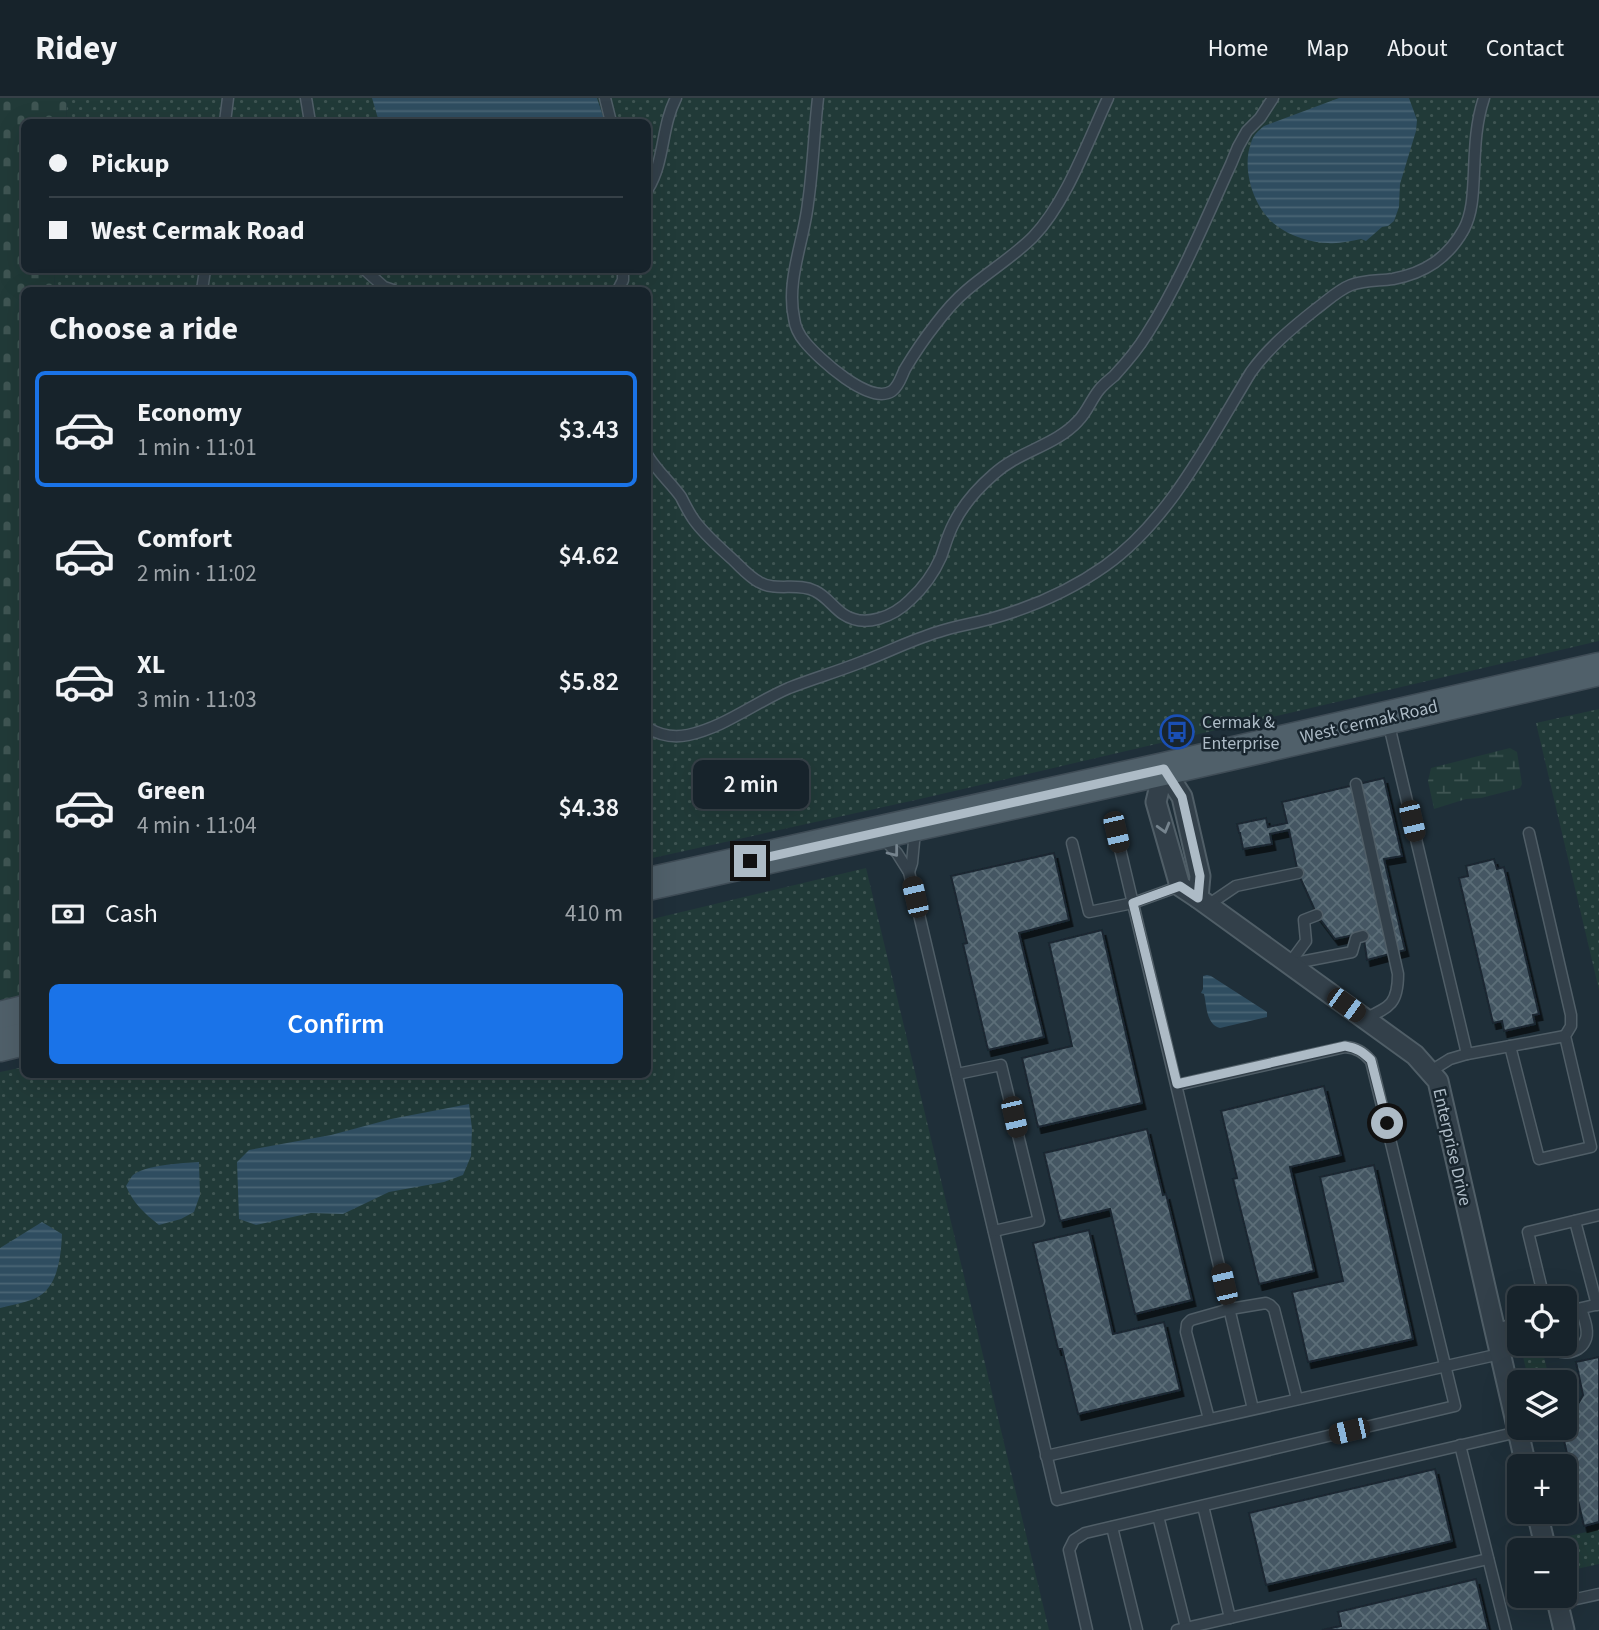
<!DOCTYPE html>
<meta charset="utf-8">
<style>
:root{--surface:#17232b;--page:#202b33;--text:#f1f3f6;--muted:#9ea4a9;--line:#364047;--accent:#1a73e8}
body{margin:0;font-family:"Source Sans 3",sans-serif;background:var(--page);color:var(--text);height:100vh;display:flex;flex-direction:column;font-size:26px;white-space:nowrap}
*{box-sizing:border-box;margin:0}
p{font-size:23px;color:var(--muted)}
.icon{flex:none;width:38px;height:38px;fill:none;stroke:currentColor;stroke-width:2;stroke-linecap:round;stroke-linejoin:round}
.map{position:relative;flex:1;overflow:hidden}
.drawer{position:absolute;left:21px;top:189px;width:630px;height:791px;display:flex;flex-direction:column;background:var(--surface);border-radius:10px;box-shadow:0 7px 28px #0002,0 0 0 2px var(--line)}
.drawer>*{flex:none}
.banner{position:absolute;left:21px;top:21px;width:630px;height:154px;border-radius:10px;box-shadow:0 7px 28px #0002,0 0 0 2px var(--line);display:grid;align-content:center;height:154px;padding:0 28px;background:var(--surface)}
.tools{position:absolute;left:1507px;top:1188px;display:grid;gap:14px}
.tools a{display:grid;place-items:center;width:70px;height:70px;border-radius:10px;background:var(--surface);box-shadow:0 7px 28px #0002,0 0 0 2px var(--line);font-size:35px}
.end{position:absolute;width:32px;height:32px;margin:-16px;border:9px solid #adbbc6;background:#111;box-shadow:0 0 0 4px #111}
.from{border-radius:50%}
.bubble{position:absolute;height:49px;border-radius:10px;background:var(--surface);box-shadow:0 7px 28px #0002,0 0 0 2px var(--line);font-size:23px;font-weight:600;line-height:49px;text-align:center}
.car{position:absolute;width:21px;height:42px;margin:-21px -10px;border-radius:9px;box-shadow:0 0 5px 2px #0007;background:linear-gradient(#222 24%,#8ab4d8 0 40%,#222 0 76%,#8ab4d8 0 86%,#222 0)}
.banner b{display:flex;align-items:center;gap:24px;height:66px;font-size:26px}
.banner b+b{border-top:2px solid var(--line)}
.banner i{width:18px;height:18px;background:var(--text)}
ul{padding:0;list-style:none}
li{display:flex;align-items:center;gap:21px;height:116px;margin:0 14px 10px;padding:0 14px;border:4px solid transparent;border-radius:10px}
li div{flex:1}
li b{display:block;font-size:26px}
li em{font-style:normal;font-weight:600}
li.active{border-color:var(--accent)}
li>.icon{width:63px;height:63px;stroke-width:1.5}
h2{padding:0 28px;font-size:32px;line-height:84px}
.pay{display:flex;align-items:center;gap:18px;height:77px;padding:0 28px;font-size:26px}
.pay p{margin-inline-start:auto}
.primary-button{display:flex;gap:14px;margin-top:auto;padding:14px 28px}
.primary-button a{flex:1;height:80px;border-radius:10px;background:var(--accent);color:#fff;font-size:28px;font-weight:600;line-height:80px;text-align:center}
header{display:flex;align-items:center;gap:42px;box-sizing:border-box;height:98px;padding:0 35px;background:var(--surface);border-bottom:2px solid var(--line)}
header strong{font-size:33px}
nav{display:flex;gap:38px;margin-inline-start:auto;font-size:24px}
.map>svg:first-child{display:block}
</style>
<header>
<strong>Ridey</strong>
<nav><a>Home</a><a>Map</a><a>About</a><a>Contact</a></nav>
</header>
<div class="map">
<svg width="1599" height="1532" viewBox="0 0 1599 1532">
<defs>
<pattern id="grass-dots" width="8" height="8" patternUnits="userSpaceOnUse" patternTransform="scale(1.75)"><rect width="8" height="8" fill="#213a38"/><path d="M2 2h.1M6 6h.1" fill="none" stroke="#3f5553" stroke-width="1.8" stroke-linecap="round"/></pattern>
<pattern id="wetland-marsh" width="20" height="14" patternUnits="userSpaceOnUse" patternTransform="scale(1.75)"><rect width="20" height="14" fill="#213a38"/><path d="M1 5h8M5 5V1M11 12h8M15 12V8" fill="none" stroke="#3f5553"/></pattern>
<pattern id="cemetery-stones" width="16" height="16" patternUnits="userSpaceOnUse" patternTransform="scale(1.75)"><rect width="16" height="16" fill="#213a38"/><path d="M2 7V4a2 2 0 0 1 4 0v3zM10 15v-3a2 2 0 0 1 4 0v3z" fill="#3f5553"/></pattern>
<pattern id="water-rules" width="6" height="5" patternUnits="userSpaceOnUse" patternTransform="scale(1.75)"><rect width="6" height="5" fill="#2f4d60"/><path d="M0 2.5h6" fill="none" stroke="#4a6575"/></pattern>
<pattern id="building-cross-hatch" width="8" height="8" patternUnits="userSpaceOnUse" patternTransform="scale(1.75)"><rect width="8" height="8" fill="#445763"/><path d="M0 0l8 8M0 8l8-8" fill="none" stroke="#5c6d78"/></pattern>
<filter id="shadow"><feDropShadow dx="3.5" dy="6" stdDeviation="0" flood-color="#0009"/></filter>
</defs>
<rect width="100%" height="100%" fill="#1f2f39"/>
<!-- grass -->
<g fill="url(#grass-dots)">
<path d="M67 0H1599V543L920 701 648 761V192H54L55 172H648V24H66Z"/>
<path d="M1599 611V892L1536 625Z"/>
<path d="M866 770 1049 1532H0V974L24 969V976H648V822Z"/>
<path d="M1520 1246H1541L1550 1284H1529Z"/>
<path d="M1599 1431V1466L1572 1472 1565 1439Z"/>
</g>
<!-- wetland -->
<path fill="url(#wetland-marsh)" d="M1510 650 1517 654 1522 686 1520 690 1481 700 1466 701 1434 711 1428 683 1431 670Z"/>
<!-- cemetery -->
<path fill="url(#cemetery-stones)" d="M0 0H67L66 24H24V172H55L54 192H24V897L0 902Z"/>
<!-- water -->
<g fill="url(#water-rules)">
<path d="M372 0H597L605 24H379Z"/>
<path d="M1339 0H1409L1417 22 1416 33 1400 86 1399 109 1394 123 1388 128 1382 129 1366 143 1361 141C1350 143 1339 146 1328 145 1312 145 1290 138 1277 128 1254 112 1241 71 1251 45 1253 37 1258 33 1264 28Z"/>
<path d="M1207 877 1211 878 1267 914V919L1220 930C1206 926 1207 909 1204 896L1201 895 1203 891V878Z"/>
<path d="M469 1006 472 1031 471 1058 463 1077 444 1084 389 1094 343 1116 311 1115 256 1127 239 1121 237 1064 249 1052 331 1037 391 1021Z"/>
<path d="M199 1064 200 1097 194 1114 181 1121 159 1127C145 1116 133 1105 126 1088 128 1085 130 1081 132 1078 143 1067 183 1065 199 1064Z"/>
<path d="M42 1124 62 1136C61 1159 58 1191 34 1201 23 1205 11 1207 0 1210V1150Z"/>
</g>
<!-- building -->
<g fill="url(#building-cross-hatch)" stroke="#1a2730" stroke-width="2" filter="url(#shadow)">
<path d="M1384 680 1402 758 1384 761 1405 852 1367 862 1363 835 1335 841 1317 817 1298 775 1289 732 1270 736 1272 746 1243 751 1240 735H1239L1237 726 1266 720 1268 729 1287 725 1282 704Z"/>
<path d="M1054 755 1069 822 1019 835 1044 939 988 952 963 846 967 845 951 778Z"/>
<path d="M1494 761 1497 771 1504 769 1539 916 1533 917 1535 926 1504 933 1502 923 1493 925 1459 780 1468 778 1466 768Z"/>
<path d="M1102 832 1142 1005 1038 1029 1022 960 1072 948 1049 845Z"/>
<path d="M1324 988 1341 1057 1290 1069 1314 1173 1259 1186 1233 1081 1237 1080 1221 1013Z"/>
<path d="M1147 1031 1163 1097 1166 1096 1192 1202 1135 1216 1110 1111 1060 1123 1044 1055Z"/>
<path d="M1374 1067 1413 1241 1308 1264 1292 1194 1343 1183 1320 1079Z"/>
<path d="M1089 1132 1113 1236 1164 1224 1180 1292 1078 1316 1062 1251H1058L1033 1145Z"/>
<path d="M1599 1259V1424L1584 1428 1561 1330H1564V1311L1577 1308 1583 1297 1576 1264Z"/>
<path d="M1435 1371 1452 1443 1266 1487 1249 1415Z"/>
<path d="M1476 1481 1488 1532H1322L1341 1528 1338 1514Z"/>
</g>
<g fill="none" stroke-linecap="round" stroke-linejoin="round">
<defs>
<g id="service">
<path d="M306 0 310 24"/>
<path d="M605 0 611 24"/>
<path d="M818 0C814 35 813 71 808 105 804 143 786 182 794 220 795 229 799 237 805 244 818 260 870 308 892 293 899 288 901 279 905 271 914 256 924 241 935 227 944 215 955 202 967 192 988 174 1013 159 1033 139 1066 105 1088 43 1108 0"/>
<path d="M225 24 228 0"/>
<path d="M648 91C665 63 661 29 676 0"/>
<path d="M365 172 384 189 393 192"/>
<path d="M202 192 205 172"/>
<path d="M618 192 623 182V172"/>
<path d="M648 358C657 373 671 385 681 399 685 407 689 415 694 422 704 436 718 448 731 460 740 468 748 478 759 484 776 494 797 484 815 493 826 498 833 509 843 516 865 531 894 518 910 502 922 491 934 475 941 459 945 448 948 436 954 425 963 407 979 389 994 376 1019 353 1055 348 1078 323 1087 314 1091 302 1099 292 1103 287 1109 282 1114 278 1126 265 1138 251 1147 236 1180 184 1205 123 1231 66L1238 49 1247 33 1260 20 1273 0"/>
<path d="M1388 623 1467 956"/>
<path d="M648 630C661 638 673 640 688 637 725 629 754 605 789 590 812 581 836 574 859 565 886 555 911 542 938 534 955 528 972 526 990 521 1030 510 1071 492 1105 468 1170 422 1210 341 1251 274 1269 249 1292 230 1316 211 1327 203 1338 192 1351 187 1365 182 1378 183 1393 181 1425 175 1448 160 1464 131 1473 114 1473 92 1474 74 1475 48 1476 24 1484 0"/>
<path d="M1356 686 1398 876C1398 906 1390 909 1364 921"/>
<path d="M1116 734 1253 1311"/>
<path d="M882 739 897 755 909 774 1057 1402 1455 1308 1371 963C1363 954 1357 950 1345 949L1177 987"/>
<path d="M1072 745 1089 814 1133 805 1180 788"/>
<path d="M909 774 912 765 915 733"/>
<path d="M1208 807 1236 788 1298 775"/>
<path d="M1289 866 1306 843 1304 822 1317 817"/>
<path d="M1290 866 1352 854 1356 840 1363 838"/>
<path d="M1510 948 1539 1061 1591 1049 1565 938 1571 928V917L1529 735"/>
<path d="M1429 974 1450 961 1467 956 1565 938"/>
<path d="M957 976 1001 967 1039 1123 994 1133"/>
<path d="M1575 1123 1597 1207"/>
<path d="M1544 1200 1528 1134 1599 1117"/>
<path d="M1564 1214 1599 1206"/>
<path d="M1495 1231 1519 1225"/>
<path d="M1548 1246C1556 1258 1579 1257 1585 1243 1590 1234 1584 1220 1581 1211"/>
<path d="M1209 1321 1186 1234 1187 1226 1191 1222 1230 1211 1266 1205 1270 1207 1274 1211 1297 1301"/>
<path d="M1460 1347 1506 1532"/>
<path d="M1046 1358 1500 1256"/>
<path d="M1203 1408 1230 1520"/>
<path d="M1158 1418 1186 1530"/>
<path d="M1112 1429 1137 1532"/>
<path d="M1558 1505 1599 1496"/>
<path d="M1087 1532 1069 1452 1074 1442 1085 1435 1518 1334"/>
<path d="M1177 1532 1488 1461"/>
</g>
<g id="minor">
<path d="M1164 671 1156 704 1180 788 1198 800 1415 957 1438 983 1526 1368"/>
<path d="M1164 671 1182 699 1200 778 1198 800"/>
<path d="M1537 1414 1546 1452"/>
<path d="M1556 1498 1564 1532"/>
</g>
<g id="primary">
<path d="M648 786 1164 671 1599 571"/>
<path d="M0 920 24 914"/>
<path d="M0 947 24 941"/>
</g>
</defs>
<!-- service casing -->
<use href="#service" stroke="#505e67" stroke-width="13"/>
<!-- minor casing -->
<use href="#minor" stroke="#505e67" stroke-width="23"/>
<!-- primary casing -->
<use href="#primary" stroke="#3f4c56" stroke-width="35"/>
<!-- service -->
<use href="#service" stroke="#33404a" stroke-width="10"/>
<!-- minor -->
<use href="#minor" stroke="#33404a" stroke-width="19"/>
<!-- primary -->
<use href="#primary" stroke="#50606a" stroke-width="32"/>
</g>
<!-- one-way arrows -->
<defs><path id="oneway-chevron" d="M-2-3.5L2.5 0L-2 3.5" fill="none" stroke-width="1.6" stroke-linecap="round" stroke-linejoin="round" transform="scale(1.75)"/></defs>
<g stroke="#76848e">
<use href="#oneway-chevron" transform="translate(1164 730) rotate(74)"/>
<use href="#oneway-chevron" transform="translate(894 754) rotate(52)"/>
</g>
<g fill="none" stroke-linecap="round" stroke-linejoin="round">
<!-- route -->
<path stroke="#adbbc6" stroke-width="9" d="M750 763 1164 671 1182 699 1200 778 1198 800 1180 788 1133 805 1177 986 1345 948C1357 950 1363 954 1371 962L1387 1025"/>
</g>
<!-- icons -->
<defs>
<symbol id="bus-ring" viewBox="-11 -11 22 22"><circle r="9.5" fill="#18252e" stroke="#1a4fb4" stroke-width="1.5"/><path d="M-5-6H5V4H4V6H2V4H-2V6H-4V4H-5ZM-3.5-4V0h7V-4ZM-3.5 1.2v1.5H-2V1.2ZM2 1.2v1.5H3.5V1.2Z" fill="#1a4fb4"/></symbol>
</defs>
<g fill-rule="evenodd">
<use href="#bus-ring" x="1158" y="615" width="38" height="38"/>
</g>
<g text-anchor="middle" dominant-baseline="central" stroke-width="5" stroke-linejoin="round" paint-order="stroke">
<!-- poi labels -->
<g font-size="18" fill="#adbbc6" stroke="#18252e" text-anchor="start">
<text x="1202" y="624">Cermak &amp;<tspan x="1202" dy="21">Enterprise</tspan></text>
</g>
<!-- street labels -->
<g font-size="18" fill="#adbbc6" stroke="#18252e">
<text transform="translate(1369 624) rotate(-13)">West Cermak Road</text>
<text transform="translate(1452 1049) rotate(77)">Enterprise Drive</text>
</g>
</g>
</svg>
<div class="tools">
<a><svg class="icon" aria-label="locate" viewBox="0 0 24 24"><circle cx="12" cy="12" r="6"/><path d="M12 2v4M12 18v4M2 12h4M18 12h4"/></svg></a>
<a><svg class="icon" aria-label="layers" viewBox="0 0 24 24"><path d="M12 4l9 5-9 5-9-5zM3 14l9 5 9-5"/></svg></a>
<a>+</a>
<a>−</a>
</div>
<i class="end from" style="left:1387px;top:1025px"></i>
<i class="end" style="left:750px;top:763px"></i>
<div class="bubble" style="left:693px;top:662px;width:116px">2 min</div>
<i class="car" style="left:1412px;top:723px;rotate:167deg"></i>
<i class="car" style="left:1116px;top:734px;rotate:167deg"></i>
<i class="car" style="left:915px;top:799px;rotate:347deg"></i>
<i class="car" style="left:1346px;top:907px;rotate:126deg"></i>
<i class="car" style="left:1014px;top:1019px;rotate:167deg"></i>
<i class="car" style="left:1224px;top:1186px;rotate:347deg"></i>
<i class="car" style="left:1349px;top:1333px;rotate:257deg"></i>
<div class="banner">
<b><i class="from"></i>Pickup</b>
<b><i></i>West Cermak Road</b>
</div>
<section class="drawer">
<h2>Choose a ride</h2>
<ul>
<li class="active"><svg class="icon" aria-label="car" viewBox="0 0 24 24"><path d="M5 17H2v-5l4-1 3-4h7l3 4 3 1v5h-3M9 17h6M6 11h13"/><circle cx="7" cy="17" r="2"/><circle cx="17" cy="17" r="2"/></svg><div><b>Economy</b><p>1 min · 11:01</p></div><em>$3.43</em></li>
<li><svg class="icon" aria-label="car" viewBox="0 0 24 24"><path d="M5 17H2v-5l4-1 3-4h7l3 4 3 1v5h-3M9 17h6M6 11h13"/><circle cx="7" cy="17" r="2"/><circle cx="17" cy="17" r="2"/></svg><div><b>Comfort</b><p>2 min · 11:02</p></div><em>$4.62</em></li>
<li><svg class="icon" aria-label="car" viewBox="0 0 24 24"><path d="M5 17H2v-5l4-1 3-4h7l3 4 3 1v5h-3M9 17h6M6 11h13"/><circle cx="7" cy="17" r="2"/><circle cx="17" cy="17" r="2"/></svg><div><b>XL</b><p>3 min · 11:03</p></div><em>$5.82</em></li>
<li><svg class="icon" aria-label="car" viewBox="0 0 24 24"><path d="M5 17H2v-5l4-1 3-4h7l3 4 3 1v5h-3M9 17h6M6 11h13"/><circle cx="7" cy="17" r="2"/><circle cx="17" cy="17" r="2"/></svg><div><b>Green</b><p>4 min · 11:04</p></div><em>$4.38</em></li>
</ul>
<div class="pay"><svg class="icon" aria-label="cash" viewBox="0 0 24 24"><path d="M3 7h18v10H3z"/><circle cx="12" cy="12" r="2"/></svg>Cash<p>410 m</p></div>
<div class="primary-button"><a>Confirm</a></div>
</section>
</div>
